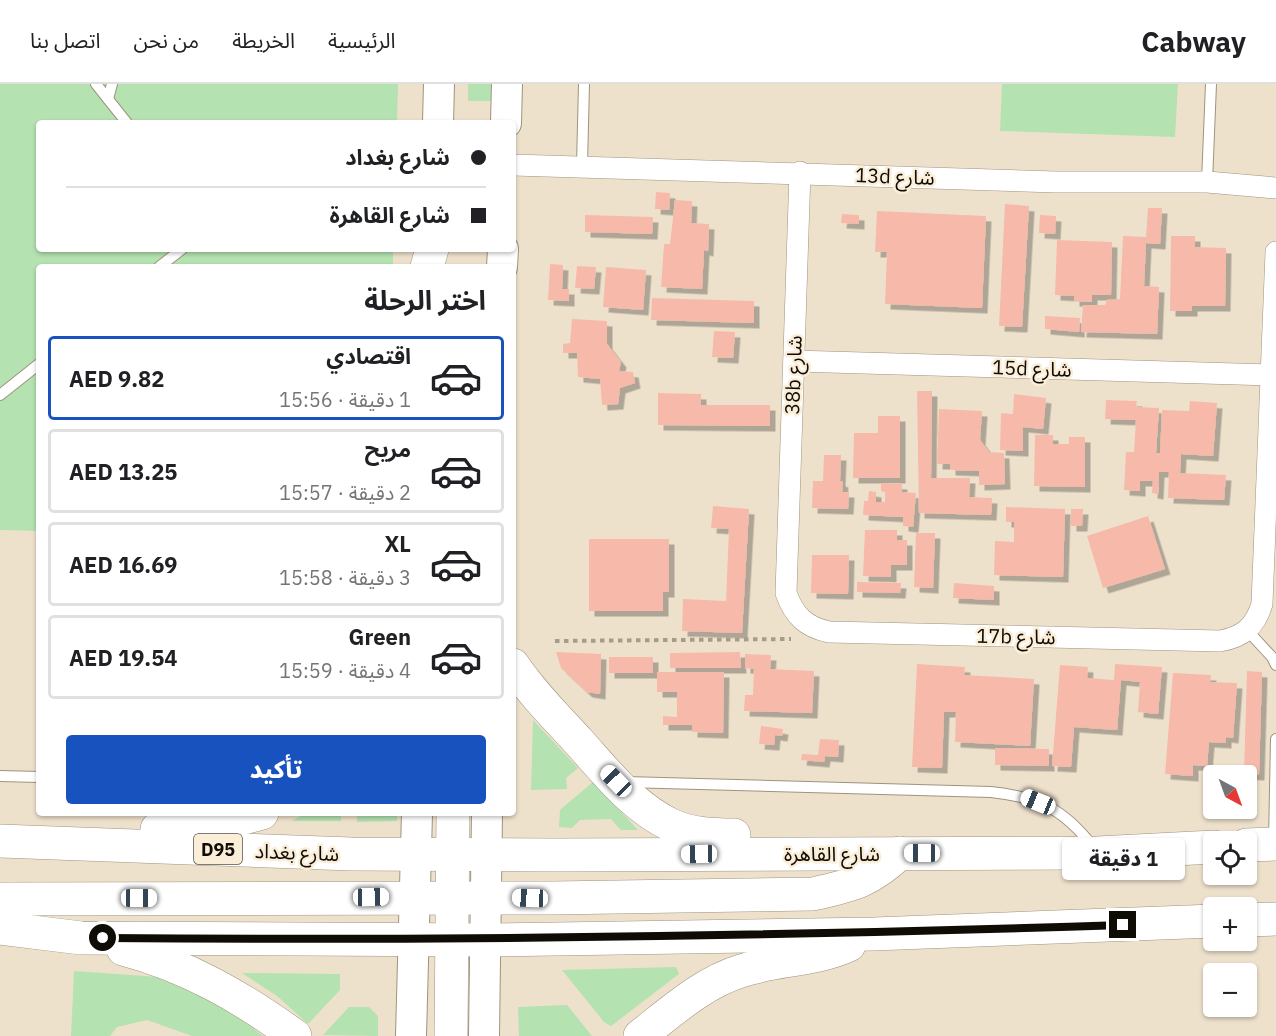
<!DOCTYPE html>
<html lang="ar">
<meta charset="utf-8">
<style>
:root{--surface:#fff;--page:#f2f2f2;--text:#202124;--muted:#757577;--line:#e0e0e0;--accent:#1852be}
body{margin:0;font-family:"IBM Plex Sans","Noto Sans Arabic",sans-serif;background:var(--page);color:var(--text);direction:rtl;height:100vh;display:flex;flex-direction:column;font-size:22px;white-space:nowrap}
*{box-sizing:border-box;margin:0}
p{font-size:20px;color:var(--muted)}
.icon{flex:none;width:33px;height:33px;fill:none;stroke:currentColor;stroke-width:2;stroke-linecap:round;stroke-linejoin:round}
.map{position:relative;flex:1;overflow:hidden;direction:ltr}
.panel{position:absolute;left:36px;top:180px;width:480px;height:552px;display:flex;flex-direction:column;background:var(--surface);border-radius:6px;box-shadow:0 2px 4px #0004;direction:rtl}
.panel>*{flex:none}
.hud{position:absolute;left:36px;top:36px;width:480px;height:132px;border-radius:6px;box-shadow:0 2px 4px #0004;direction:rtl;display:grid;align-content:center;height:132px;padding:0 30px;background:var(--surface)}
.needle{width:39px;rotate:139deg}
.controls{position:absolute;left:1203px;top:681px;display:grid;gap:12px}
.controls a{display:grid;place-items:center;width:54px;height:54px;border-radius:6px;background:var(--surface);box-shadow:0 2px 4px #0004;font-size:30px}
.end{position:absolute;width:27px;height:27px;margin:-14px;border:8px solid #0f0b05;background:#fff;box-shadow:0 0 0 3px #fff}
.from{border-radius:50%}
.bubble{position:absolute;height:42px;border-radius:6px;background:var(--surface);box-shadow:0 2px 4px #0004;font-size:20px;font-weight:800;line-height:42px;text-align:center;direction:rtl}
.car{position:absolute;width:18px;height:36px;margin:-18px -9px;border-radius:8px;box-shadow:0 0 4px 2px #0007;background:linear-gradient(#fff 24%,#345 0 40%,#fff 0 76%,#345 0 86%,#fff 0)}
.hud b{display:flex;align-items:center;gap:21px;height:57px;font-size:22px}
.hud b+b{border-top:2px solid var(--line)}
.hud i{width:15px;height:15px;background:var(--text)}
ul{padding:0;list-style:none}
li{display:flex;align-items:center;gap:18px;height:84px;margin:0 12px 9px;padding:0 18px;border:3px solid var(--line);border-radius:6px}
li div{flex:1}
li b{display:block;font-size:22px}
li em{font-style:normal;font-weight:800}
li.current{border-color:var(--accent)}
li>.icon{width:54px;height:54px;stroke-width:1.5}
h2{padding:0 30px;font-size:27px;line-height:72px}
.button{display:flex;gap:12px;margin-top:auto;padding:12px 30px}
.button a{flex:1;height:69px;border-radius:6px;background:var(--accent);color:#fff;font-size:24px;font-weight:800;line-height:69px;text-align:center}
header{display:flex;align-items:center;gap:36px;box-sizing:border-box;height:84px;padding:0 30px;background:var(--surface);border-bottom:2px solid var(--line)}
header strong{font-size:28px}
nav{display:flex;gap:33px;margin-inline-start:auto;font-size:21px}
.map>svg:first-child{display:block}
</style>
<header>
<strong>Cabway</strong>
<nav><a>الرئيسية</a><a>الخريطة</a><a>من نحن</a><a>اتصل بنا</a></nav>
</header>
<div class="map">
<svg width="1276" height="952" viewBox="0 0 1276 952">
<defs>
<filter id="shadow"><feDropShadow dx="5.5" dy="5.5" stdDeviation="0" flood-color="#0004"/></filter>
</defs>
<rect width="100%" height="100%" fill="#eee1cc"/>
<!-- green -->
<g fill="#b4e2b1">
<path d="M0 0H398L397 39H39V165H393V183H39V447L0 446Z"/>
<rect x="468" y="0" width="24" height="17"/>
<path d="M1002 0H1178L1175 53 1000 47Z"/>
<path d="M533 636 578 684 566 694 567 705 531 706Z"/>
<path d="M593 698 638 746H621L611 735 580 736 572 744 559 743 560 726Z"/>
<path d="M307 729H341V737H291Z"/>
<path d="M357 729H397V737L357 738Z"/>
<path d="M676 883 679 890 611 942 604 938 562 886Z"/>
<path d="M74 887 159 893 210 911 263 952H192L147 936 117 943 110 952H71Z"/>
<path d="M242 889 340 890V906L308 940 277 912Z"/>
<path d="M567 921 592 952H519L518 923Z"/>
<path d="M349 923H369L378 932V952L323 951Z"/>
</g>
<!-- building -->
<g fill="#f7baaa" filter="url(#shadow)">
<path d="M656 108 670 109 669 126 655 125Z"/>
<path d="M675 116 692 117 691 139 709 140 708 167 704 166 702 205 661 203 664 160H670Z"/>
<path d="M1005 120 1029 122 1022 243 999 242Z"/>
<path d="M1148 124H1162L1160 160 1146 159 1144 202 1159 203 1157 250 1081 248 1083 221H1105L1107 216 1120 215 1123 152 1146 153Z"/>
<path d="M877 127 986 132 982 224 885 220 887 168H875Z"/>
<path d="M842 130 859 131V140L841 139Z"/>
<path d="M585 131 653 133 652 150 585 148Z"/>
<path d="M1040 131 1056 132 1055 150 1039 149Z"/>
<path d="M1171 152H1195V163L1226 164 1225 222H1192V227H1170Z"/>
<path d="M1057 156 1112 158 1111 211H1092V218L1074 217V212L1055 211Z"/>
<path d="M550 180 563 181 562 205H569V217L548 216Z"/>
<path d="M577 182 596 183 594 205 575 204Z"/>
<path d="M606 183 646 186 643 226 603 223Z"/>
<path d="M652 214 754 217V239L651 236Z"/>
<path d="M1045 232 1080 234 1079 248 1045 245Z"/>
<path d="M572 235 607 237V260L621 278 619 287 633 288 635 299 620 304 618 320 602 321 600 295 578 293 577 269H563V260L570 259Z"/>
<path d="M714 247 735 248 733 274 712 273Z"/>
<path d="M917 307H932L931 394H970L969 413 992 414 991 431 919 429Z"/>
<path d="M658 309 701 310V321H770V342L658 341Z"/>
<path d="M1014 310 1046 314 1043 345 1023 343V367L1000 366 1001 329 1013 330Z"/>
<path d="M1106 316 1137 317 1136 323 1159 324 1156 369H1160L1162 326 1189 327 1190 317 1217 319 1213 372 1181 370 1180 389 1226 391 1224 416 1168 414 1169 388H1159L1158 410 1152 409 1153 397H1140V407L1124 406 1126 368H1134L1136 336 1105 335Z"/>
<path d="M939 325 982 327 980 356 989 368 1004 369 1005 400 979 401V387L950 386V380H937Z"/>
<path d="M878 332H900V394H853L854 349H878Z"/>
<path d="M1035 351H1053V360H1069V353H1085V403L1034 402Z"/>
<path d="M824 371H841L840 397 843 398 842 408H849L848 425 812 424 813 397H823Z"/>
<path d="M881 399 902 400V408L916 409 913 443 903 442V433L863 431 864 417H868L869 407 876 408V418H885V408L881 407Z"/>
<path d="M713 422 749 425 742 549 682 547 683 515 726 517 729 445 711 444Z"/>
<path d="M1006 423 1065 425 1063 493 994 491 995 457 1014 458V438H1006Z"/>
<path d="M1071 425H1083L1082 442H1071Z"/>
<path d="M1148 432 1165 485 1103 504 1087 452Z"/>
<path d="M865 446H897V456H907V481H891V493L863 492Z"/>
<path d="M916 449H935L933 504 914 503Z"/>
<path d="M589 455H669V508H663V527H589Z"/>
<path d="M812 471H849L848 510 811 509Z"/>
<path d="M857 498 901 499 900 509 857 508Z"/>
<path d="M954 499 994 502V516L953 514Z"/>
<path d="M556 568 601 570 600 610 587 608 561 584Z"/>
<path d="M740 568 741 584H670V569Z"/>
<path d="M745 570 771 571 770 585 814 587 812 629 744 627 745 611H753L754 585 745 584Z"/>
<rect x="609" y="573" width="44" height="16"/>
<path d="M917 580 965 583 964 591 1034 595 1030 662 955 658 956 628H944L942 684 912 683Z"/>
<path d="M1115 580 1162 583 1158 630 1138 628 1140 598 1121 596 1117 646 1074 643 1071 683 1052 682 1060 581 1088 583 1087 594 1114 596Z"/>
<path d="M1247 587 1262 588 1259 691 1244 690Z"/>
<path d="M657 588H724L723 649 692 648V641H663V632L677 633V608H657Z"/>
<path d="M1173 589 1211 591 1210 598 1237 599 1233 654 1226 653V659L1209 658 1207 682 1193 681V692L1165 690Z"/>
<path d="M761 642 783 645 782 652 775 651 774 661 759 660Z"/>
<path d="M820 655 839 656 838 673 825 672 824 678 801 676 802 670 818 671Z"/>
<path d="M995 664 1049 665V682L995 681Z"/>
</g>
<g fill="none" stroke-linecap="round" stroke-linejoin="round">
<defs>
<g id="service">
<path d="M96 0 127 39"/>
<path d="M108 15 112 0"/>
<path d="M582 81 584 0"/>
<path d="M1207 98 1211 0"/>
<path d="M159 183 182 165"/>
<path d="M0 311 39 280"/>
<path d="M1248 547 1272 573 1276 581"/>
<path d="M0 692 39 693"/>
<path d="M625 698 991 708C1039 713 1064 725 1094 764"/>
<path d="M1274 757 1276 655"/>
</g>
<g id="minor">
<path d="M513 81 1056 98H1207L1276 104"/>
<path d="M800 88 786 509C794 532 806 543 829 548L1220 557C1243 553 1255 543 1262 520L1276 168"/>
<path d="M794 277 1271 291"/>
</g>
<g id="secondary">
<path d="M438 39 439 0"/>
<path d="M506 39 507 0"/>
<path d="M502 183 503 165"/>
<path d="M411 952 417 729"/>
<path d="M484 952 487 729"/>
</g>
<g id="primary">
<path d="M427 183 432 165"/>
<path d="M513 581C532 609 556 633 579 658 606 688 633 723 671 741 690 750 712 751 734 751"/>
<path d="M157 745 224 739 262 729"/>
<path d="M0 757 351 770 553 771 1097 769 1214 763"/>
<path d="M1246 761 1276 760"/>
<path d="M0 815 552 814 813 810C854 801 870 797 900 769"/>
<path d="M1246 836 1276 835"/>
<path d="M0 844 81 854 486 856 874 850 1214 837"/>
<path d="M123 865C188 882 241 913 295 952"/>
<path d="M451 952 453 729"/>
<path d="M640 952C671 928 702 899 741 887 776 875 814 877 849 861"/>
</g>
</defs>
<!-- service casing -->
<use href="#service" stroke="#9f937f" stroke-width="12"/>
<!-- minor casing -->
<use href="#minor" stroke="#9f937f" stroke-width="22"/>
<!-- secondary casing -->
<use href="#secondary" stroke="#9f937f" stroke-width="32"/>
<!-- primary casing -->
<use href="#primary" stroke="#9f937f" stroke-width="34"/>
<!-- path -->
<path stroke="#a69c8c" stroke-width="4" stroke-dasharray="4.5 4.5" stroke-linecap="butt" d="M555 557 791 555"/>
<!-- service -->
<use href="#service" stroke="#fff" stroke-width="10"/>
<!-- minor -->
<use href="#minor" stroke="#fff" stroke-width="21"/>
<!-- secondary -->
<use href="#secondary" stroke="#fff" stroke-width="30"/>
<!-- primary -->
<use href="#primary" stroke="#fff" stroke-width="33"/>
</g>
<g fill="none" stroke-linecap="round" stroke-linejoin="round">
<!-- route -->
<path stroke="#0f0b05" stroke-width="8" d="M103 854C443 857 783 852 1123 841"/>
</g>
<g text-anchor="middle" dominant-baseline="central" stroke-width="5" stroke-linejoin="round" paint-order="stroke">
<!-- shield labels -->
<rect fill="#fbeed9" stroke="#564f45" stroke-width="1.5" x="194" y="750" width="48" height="30" rx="4.5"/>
<g font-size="18" font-weight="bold" fill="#0f0b05">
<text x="218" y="765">D95</text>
</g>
<!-- street labels -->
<g font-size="20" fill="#0f0b05" stroke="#fbeed9">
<text transform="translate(895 92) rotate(2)">13d شارع</text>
<text transform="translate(1032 284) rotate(2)">15d شارع</text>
<text transform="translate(793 291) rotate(-88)">38b شارع</text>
<text transform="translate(1016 552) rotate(1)">17b شارع</text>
<text transform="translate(297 768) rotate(2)">شارع بغداد</text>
<text x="832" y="769">شارع القاهرة</text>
</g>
</g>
</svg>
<div class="controls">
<a><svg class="needle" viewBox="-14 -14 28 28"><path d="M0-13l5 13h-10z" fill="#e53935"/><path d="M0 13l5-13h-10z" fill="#757577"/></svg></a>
<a><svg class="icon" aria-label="locate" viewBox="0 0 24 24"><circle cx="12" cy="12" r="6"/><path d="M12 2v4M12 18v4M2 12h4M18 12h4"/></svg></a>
<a>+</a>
<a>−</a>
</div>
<i class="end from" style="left:103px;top:854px"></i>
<i class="end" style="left:1123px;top:841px"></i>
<div class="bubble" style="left:1062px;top:754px;width:123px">1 دقيقة</div>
<i class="car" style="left:616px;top:697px;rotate:316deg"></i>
<i class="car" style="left:1038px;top:718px;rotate:292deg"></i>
<i class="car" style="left:922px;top:769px;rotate:270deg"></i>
<i class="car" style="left:699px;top:770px;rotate:269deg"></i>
<i class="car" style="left:371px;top:813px;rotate:89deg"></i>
<i class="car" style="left:139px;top:814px;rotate:90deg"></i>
<i class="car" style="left:530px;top:814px;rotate:272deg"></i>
<div class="hud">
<b><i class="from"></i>شارع بغداد</b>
<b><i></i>شارع القاهرة</b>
</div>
<section class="panel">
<h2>اختر الرحلة</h2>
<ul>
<li class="current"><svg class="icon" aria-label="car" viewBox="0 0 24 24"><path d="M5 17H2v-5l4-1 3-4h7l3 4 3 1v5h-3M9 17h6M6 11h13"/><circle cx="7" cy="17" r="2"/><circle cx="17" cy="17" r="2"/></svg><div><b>اقتصادي</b><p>1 دقيقة · 15:56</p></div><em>AED 9.82</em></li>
<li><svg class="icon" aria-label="car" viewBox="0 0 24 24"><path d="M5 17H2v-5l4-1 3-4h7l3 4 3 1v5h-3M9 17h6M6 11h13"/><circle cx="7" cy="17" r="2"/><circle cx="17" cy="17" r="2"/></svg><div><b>مريح</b><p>2 دقيقة · 15:57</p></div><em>AED 13.25</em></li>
<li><svg class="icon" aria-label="car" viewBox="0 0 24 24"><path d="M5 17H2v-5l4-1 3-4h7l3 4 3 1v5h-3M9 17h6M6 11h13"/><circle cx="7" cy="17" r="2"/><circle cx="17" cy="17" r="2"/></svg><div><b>XL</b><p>3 دقيقة · 15:58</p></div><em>AED 16.69</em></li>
<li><svg class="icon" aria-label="car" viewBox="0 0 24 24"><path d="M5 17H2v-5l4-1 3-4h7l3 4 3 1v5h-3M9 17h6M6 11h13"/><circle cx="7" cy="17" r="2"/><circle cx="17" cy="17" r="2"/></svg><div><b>Green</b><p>4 دقيقة · 15:59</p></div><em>AED 19.54</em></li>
</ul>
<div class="button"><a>تأكيد</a></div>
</section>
</div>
